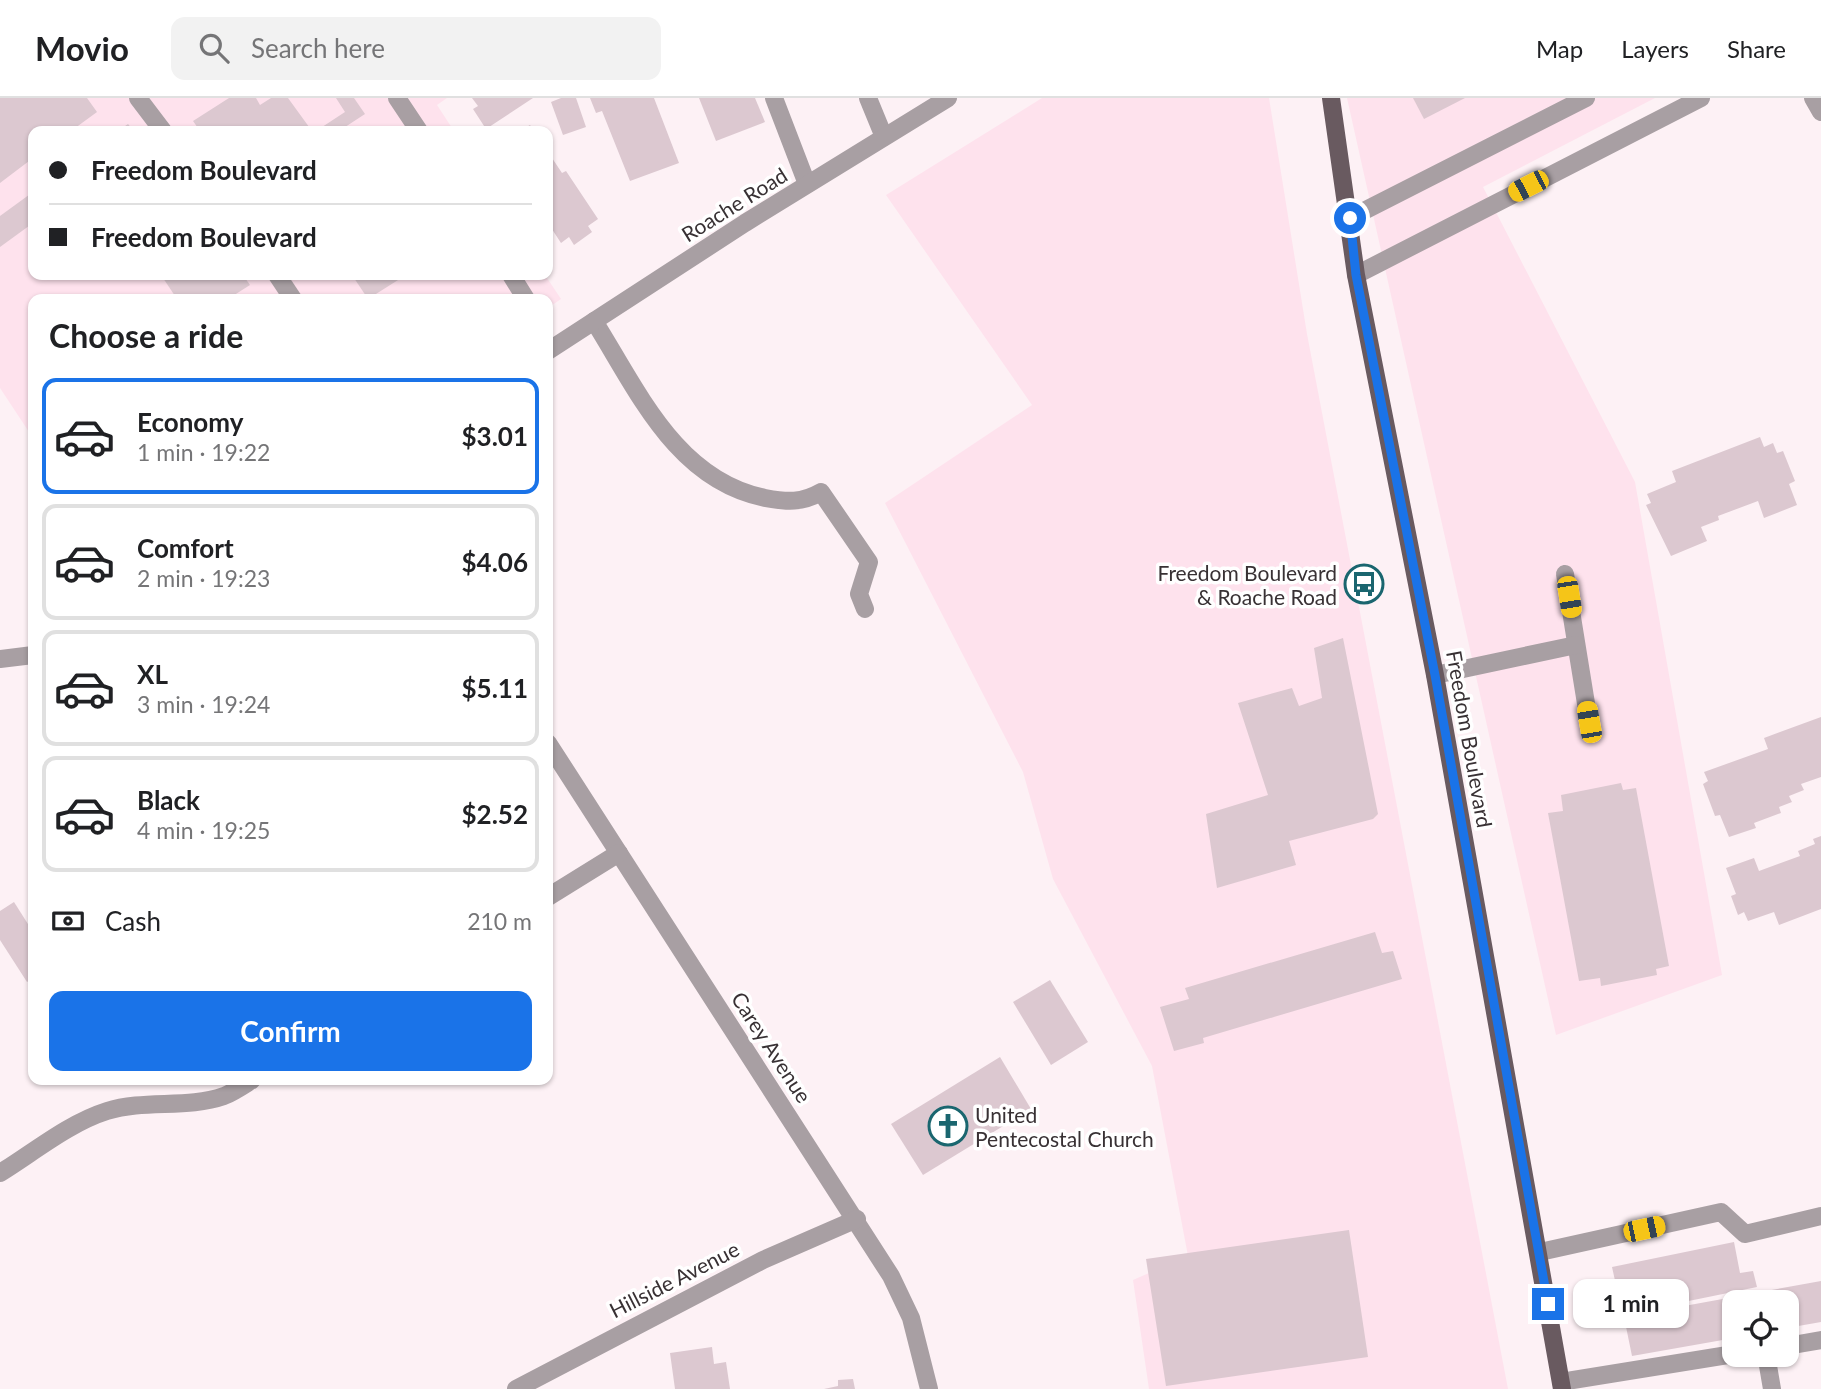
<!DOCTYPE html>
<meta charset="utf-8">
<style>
:root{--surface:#fff;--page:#f2f2f2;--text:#202124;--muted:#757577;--line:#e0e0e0;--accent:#1a73e8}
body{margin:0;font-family:Lato,sans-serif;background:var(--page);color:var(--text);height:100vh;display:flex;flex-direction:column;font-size:26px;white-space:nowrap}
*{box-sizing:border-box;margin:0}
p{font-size:23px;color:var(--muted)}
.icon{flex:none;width:38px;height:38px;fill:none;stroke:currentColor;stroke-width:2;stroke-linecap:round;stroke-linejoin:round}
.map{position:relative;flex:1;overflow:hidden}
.side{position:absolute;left:28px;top:196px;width:525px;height:791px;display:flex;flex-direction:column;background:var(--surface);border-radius:14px;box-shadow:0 2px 5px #0004}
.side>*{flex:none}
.banner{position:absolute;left:28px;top:28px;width:525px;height:154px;border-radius:14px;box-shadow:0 2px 5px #0004;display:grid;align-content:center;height:154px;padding:0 21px;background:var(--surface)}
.tools{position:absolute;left:1722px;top:1192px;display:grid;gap:14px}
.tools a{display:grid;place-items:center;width:77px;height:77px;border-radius:14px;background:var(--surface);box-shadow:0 2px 5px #0004;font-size:35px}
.end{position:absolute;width:32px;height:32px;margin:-16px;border:9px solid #1a73e8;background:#fff;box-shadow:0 0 0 4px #fff}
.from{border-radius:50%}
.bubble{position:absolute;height:49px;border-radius:14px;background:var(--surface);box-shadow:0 2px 5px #0004;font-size:23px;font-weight:700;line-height:49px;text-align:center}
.car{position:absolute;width:21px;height:42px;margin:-21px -10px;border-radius:9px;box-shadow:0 0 5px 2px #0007;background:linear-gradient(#f5c518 24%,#345 0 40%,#f5c518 0 76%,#345 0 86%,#f5c518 0)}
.banner b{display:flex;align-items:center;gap:24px;height:66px;font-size:26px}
.banner b+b{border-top:2px solid var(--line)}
.banner i{width:18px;height:18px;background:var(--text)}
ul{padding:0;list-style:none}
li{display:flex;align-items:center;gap:21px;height:116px;margin:0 14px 10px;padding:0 7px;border:4px solid var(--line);border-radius:14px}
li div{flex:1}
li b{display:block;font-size:26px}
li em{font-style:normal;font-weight:700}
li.current{border-color:var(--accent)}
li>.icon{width:63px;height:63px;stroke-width:1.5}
h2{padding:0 21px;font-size:32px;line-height:84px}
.pay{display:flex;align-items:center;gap:18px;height:77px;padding:0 21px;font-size:26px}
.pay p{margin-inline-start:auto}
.button{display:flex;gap:14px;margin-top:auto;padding:14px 21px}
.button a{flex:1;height:80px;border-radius:14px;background:var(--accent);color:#fff;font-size:28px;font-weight:700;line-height:80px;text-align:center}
header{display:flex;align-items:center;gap:42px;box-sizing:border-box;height:98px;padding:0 35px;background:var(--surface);border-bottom:2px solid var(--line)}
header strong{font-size:33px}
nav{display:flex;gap:38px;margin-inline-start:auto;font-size:24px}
.search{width:490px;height:63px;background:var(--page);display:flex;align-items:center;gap:18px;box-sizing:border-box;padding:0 24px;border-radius:14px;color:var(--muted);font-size:26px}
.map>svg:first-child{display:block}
</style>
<header>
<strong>Movio</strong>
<div class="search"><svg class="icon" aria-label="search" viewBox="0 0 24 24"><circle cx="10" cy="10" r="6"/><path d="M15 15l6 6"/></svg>Search here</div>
<nav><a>Map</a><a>Layers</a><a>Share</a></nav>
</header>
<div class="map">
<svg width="1821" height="1291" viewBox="0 0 1821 1291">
<rect width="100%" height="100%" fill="#fdf1f5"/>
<!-- built -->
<g fill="#fee2ed">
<path d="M0 0H447L437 7 454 33H33V177H545L561 201 548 210V201H33V340L0 290Z"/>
<path d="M1042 0H1269L1307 236 1508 1291H1149L1133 1182 1188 1158 1152 968 1053 781 1023 674 885 405 1032 307 886 97Z"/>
<path d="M1347 0H1655L1483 89 1635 384 1722 877 1556 937Z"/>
</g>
<!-- building -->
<g fill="#dcc8d0">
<path d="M0 0H87L97 14 71 33H33V60L0 85Z"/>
<path d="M229 0H256L260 7 271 0H288L312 33H200L193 23Z"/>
<path d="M336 0H354L365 16 339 33H316L345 14Z"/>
<path d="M472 0H533L486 31 473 11 478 8Z"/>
<path d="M561 0H576L586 29 563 37 551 4Z"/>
<path d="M590 0H654L679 65 630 83 602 13 596 15Z"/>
<path d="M699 0H755L765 24 716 43Z"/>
<path d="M1413 0H1465L1424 21Z"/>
<path d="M128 26 134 33H118Z"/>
<path d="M530 27 534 33H520Z"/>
<path d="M548 54 562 75 566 73 598 121 588 128 592 134 574 147 569 139 561 145 548 125Z"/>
<path d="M33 94V125L0 149V118Z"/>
<path d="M161 177H243L250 187 228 201H177Z"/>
<path d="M352 177H406L368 201Z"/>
<path d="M1760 339 1764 349 1773 345 1777 355 1783 353 1795 383 1789 386 1797 407 1764 420 1758 403 1718 418 1719 422 1701 429 1707 443 1671 458 1646 407 1651 405 1647 396 1676 384 1672 373Z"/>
<path d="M1343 540 1378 716 1373 721 1289 743 1296 767 1217 790 1206 716 1268 697 1238 605 1292 590 1299 608 1322 600 1314 550Z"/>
<path d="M1821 619V679L1801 686 1804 692 1789 698 1792 704 1779 709 1781 715 1754 725 1756 730 1729 739 1720 717 1715 718 1703 686 1708 683 1704 674 1768 651 1764 640Z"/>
<path d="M1621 685 1623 692 1636 690 1669 868 1656 871 1657 877 1601 888 1600 880 1579 883 1548 715 1563 713 1561 697Z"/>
<path d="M1821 738V811L1779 827 1774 814 1748 823 1744 814 1738 817 1731 798 1736 796 1726 770 1754 760 1759 773 1800 758 1798 753 1815 746 1813 741Z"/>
<path d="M14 804 33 834V880L27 884 0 842V813Z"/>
<path d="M1375 834 1382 855 1393 853 1402 881 1203 940 1204 945 1174 953 1160 909 1189 901 1185 890Z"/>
<path d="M1050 882 1088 944 1051 967 1013 904Z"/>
<path d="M1000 959 1031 1011 923 1077 891 1026Z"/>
<path d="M1349 1132 1368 1259 1166 1288 1146 1161Z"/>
<path d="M1734 1144 1740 1175 1753 1173 1757 1189 1630 1215 1628 1204 1620 1205 1612 1169Z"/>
<path d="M1821 1183V1224L1787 1230V1204H1734V1240L1632 1258 1624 1219Z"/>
<path d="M712 1249 714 1266 726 1264 730 1291H675L670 1255Z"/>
<path d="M853 1281 855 1291H824L838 1288V1282Z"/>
</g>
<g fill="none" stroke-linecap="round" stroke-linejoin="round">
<!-- minor -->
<g stroke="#a89fa3" stroke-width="18">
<path d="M138 0 163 33"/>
<path d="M397 0 419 33"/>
<path d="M774 0 807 86"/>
<path d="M868 0 884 39"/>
<path d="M1813 0 1821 14"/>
<path d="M1350 120 1586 0"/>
<path d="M277 177 293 201"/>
<path d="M511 177 526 201"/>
<path d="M1356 177 1701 0"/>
<path d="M594 223C638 293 676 382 765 400 787 404 802 405 821 394L869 464 859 496 865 511"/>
<path d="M548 253 745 125 948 0"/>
<path d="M1565 476 1589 624"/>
<path d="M0 561 33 557"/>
<path d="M1435 577 1576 547"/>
<path d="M548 645 891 1178 911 1220 929 1291"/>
<path d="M548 799 619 755"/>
<path d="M0 1075C34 1054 69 1025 107 1013 145 1001 187 1011 224 998 234 994 244 987 252 982"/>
<path d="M1540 1154 1721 1114 1745 1136 1821 1118"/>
<path d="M1787 1248 1821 1242"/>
<path d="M1766 1256 1772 1291"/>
<path d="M1561 1284 1734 1256"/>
<path d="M516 1291 763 1162 857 1121"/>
</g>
<!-- major -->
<path stroke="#695a60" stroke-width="18" d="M1331 0 1356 177 1435 577 1562 1291"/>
</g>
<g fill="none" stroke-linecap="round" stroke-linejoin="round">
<!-- route -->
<path stroke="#1a73e8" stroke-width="9" d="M1350 120 1356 177 1435 577 1548 1206"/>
</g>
<!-- icons -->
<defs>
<symbol id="bus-ring" viewBox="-11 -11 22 22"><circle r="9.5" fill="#fff" stroke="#1a666f" stroke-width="1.5"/><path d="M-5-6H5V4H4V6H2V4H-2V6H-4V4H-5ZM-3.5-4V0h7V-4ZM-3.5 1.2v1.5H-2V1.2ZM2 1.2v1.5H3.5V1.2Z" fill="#1a666f"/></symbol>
<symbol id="church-ring" viewBox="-11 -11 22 22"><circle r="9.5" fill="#fff" stroke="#1a666f" stroke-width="1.5"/><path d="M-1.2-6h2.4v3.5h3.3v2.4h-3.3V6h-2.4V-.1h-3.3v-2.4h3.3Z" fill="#1a666f"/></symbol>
</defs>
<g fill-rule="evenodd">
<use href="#bus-ring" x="1342" y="464" width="44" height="44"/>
<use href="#church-ring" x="926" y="1006" width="44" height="44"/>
</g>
<g text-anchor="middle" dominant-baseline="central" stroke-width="7" stroke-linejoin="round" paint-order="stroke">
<!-- street labels -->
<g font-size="21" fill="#383134" stroke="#fff">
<text transform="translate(734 106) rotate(-32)">Roache Road</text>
<text transform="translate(1470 641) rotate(80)">Freedom Boulevard</text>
<text transform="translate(772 949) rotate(57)">Carey Avenue</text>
<text transform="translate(674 1181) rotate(-27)">Hillside Avenue</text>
</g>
<!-- poi labels -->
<g font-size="21" fill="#383134" stroke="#fff" text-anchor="end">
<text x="1337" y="474">Freedom Boulevard<tspan x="1337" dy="24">&amp; Roache Road</tspan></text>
<text x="975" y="1016" text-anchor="start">United<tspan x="975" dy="24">Pentecostal Church</tspan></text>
</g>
</g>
</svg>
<div class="tools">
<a><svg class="icon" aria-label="locate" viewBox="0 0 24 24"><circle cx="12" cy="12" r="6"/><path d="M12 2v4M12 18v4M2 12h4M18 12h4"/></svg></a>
</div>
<i class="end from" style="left:1350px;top:120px"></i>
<i class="end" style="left:1548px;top:1206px"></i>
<div class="bubble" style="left:1573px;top:1181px;width:116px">1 min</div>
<i class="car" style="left:1528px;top:88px;rotate:243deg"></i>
<i class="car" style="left:1569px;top:499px;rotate:171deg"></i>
<i class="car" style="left:1589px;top:624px;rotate:350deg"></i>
<i class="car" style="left:1644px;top:1131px;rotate:78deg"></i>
<div class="banner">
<b><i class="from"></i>Freedom Boulevard</b>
<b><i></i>Freedom Boulevard</b>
</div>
<section class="side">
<h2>Choose a ride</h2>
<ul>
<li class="current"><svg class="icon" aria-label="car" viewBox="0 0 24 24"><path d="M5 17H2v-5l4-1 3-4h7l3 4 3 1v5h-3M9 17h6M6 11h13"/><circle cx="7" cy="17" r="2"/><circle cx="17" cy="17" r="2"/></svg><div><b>Economy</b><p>1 min · 19:22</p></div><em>$3.01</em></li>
<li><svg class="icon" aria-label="car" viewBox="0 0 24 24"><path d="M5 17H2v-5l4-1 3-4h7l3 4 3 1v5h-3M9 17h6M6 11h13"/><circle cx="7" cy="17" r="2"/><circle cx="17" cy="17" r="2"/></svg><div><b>Comfort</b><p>2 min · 19:23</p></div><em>$4.06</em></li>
<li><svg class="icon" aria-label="car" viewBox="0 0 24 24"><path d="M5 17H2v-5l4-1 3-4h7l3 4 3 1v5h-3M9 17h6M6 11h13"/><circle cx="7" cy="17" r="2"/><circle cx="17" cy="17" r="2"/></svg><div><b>XL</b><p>3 min · 19:24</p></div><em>$5.11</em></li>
<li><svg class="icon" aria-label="car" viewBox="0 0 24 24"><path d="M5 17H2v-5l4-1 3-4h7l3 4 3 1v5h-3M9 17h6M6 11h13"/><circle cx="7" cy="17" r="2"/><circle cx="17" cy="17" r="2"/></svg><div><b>Black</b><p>4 min · 19:25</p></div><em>$2.52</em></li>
</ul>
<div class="pay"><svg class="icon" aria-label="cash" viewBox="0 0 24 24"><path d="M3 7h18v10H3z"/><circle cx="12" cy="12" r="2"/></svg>Cash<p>210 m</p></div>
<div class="button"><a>Confirm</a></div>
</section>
</div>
